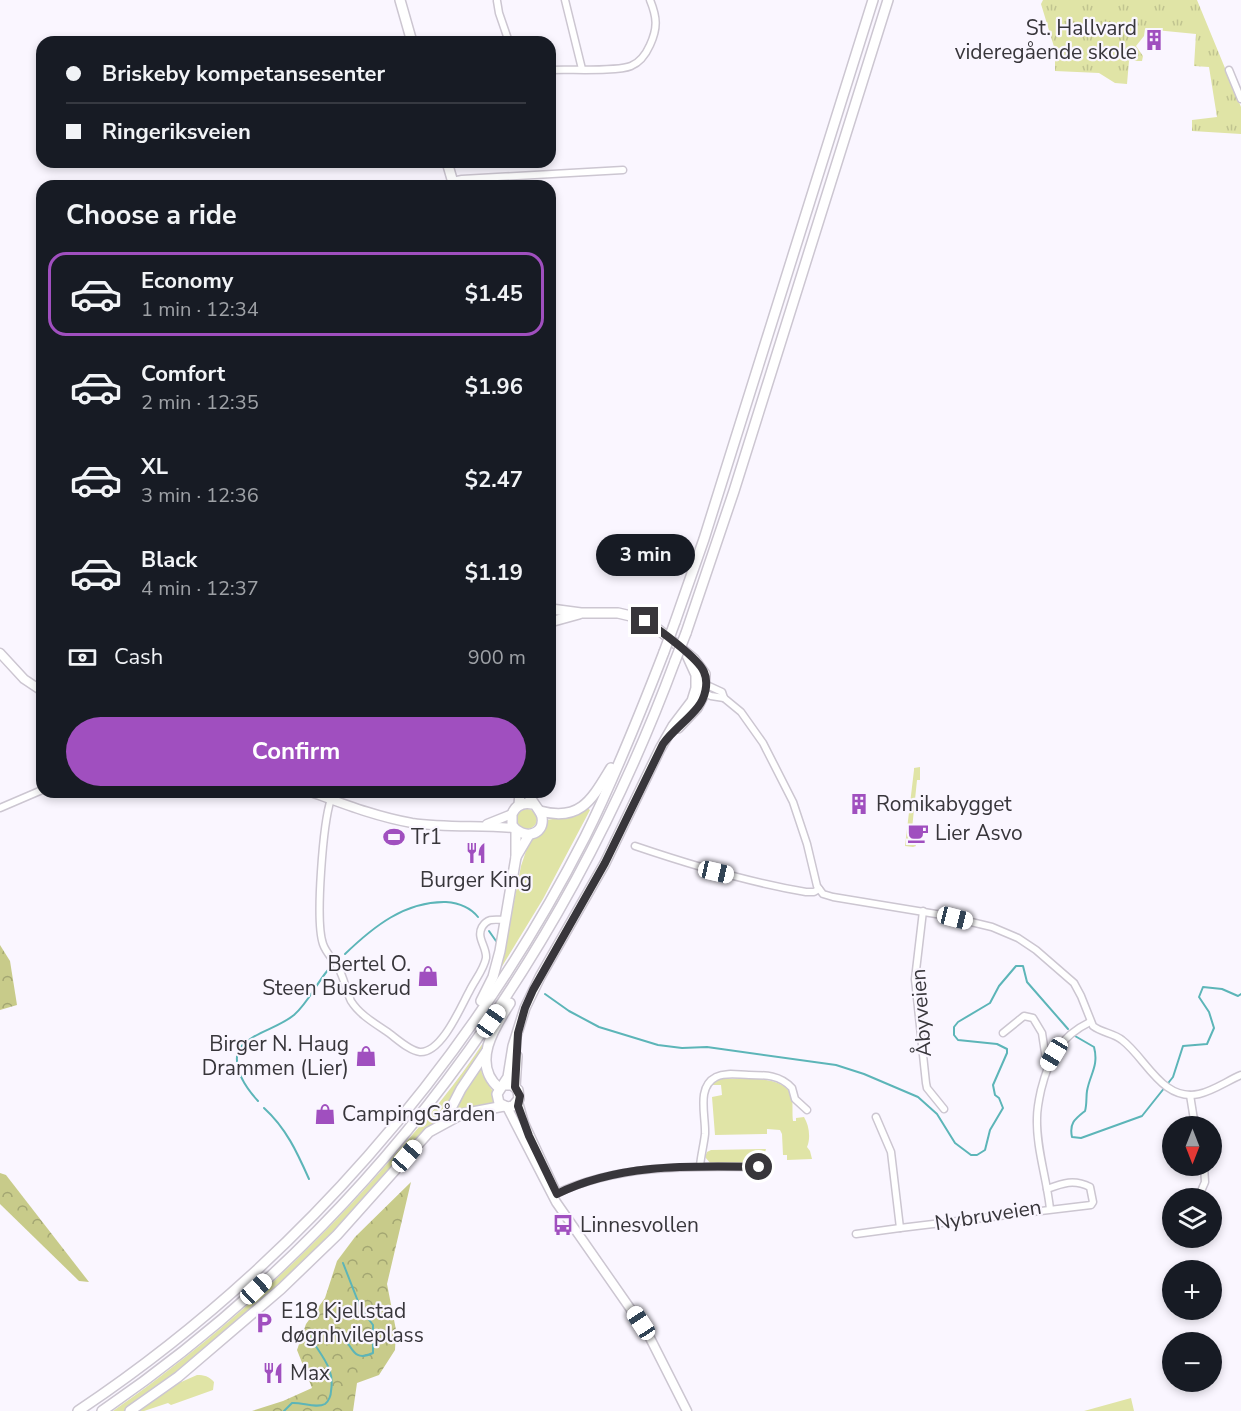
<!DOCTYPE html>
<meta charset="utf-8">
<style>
:root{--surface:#171b24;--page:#20242c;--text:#f1f3f6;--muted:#9ea1a6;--line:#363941;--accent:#a04fbf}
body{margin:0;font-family:"Nunito Sans",sans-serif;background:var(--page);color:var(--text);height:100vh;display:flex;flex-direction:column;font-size:22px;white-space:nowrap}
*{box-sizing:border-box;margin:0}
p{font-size:20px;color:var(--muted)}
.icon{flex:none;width:33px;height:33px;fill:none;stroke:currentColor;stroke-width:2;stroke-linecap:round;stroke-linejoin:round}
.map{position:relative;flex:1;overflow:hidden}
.sheet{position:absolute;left:36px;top:180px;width:520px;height:618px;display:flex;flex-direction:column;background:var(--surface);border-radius:18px;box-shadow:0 3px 9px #0003}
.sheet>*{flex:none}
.banner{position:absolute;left:36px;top:36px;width:520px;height:132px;border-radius:18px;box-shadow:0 3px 9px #0003;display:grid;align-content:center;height:132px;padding:0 30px;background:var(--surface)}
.needle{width:39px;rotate:180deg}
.buttons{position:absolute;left:1162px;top:1116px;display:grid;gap:12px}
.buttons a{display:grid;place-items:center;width:60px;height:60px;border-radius:50%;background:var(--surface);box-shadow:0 3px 9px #0003;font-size:30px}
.end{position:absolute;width:27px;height:27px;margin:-14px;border:8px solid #38363b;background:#fff;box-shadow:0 0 0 3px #fff}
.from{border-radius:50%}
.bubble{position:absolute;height:42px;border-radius:21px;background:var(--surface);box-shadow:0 3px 9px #0003;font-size:20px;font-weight:700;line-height:42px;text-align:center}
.car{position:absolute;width:18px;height:36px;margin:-18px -9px;border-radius:8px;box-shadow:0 0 4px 2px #0007;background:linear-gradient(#fff 24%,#345 0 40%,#fff 0 76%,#345 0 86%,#fff 0)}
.banner b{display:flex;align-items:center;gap:21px;height:57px;font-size:22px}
.banner b+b{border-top:2px solid var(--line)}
.banner i{width:15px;height:15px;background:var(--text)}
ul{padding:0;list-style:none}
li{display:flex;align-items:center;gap:18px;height:84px;margin:0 12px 9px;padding:0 18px;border:3px solid transparent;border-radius:18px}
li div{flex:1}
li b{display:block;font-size:22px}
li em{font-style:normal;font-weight:700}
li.on{border-color:var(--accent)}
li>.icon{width:54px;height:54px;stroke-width:1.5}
h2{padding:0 30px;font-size:27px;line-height:72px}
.pay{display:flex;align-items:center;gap:15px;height:66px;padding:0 30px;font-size:22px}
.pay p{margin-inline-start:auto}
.cta{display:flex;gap:12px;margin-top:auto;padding:12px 30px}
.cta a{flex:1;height:69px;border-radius:36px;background:var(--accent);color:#fff;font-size:24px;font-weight:700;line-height:69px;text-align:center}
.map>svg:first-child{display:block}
</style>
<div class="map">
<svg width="1241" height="1411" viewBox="0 0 1241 1411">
<defs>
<pattern id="forest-crowns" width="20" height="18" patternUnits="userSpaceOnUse" patternTransform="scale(1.5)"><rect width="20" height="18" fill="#c8cb8a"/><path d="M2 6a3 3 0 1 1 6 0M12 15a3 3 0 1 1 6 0" fill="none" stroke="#a3a672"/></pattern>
<pattern id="park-tufts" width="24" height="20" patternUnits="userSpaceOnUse" patternTransform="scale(1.5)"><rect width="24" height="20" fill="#e0e4a6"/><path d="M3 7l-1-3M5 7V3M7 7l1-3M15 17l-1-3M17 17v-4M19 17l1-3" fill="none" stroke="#c1c490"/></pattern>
</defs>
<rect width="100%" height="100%" fill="#faf6ff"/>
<!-- grass -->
<g fill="#e0e4a6">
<path d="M920 767V780H917L912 829H909V831L916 846 913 847 905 846 914 770V768Z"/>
<path d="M586 807 590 810 543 899 501 968 521 866 529 842 542 832 547 820 576 815Z"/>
<circle cx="527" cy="819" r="10"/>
<path d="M485 1040 482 1053 441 1120 425 1132 342 1225 269 1295 153 1392 125 1411H113C217 1338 310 1254 392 1158 425 1121 458 1082 485 1040Z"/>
<path d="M481 1065 482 1074 492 1090 496 1104 453 1114 460 1098Z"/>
<path d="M721 1079C739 1079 787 1074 792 1097 793 1105 792 1114 793 1121H796V1118L804 1117C809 1125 811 1138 807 1147L810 1151 812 1159 787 1160V1155H783L782 1134 780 1130 767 1129V1134L715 1135 712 1097 722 1095 721 1085H712L715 1081Z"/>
<path d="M766 1149 763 1159 768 1164H711L705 1157 707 1152 711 1150Z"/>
<path d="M197 1375C204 1375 209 1376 214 1382L213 1390 171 1405 168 1403 144 1411H134L179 1383Z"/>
<path d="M1131 1398 1134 1411H1084Z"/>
</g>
<!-- forest -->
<g fill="url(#forest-crowns)">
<path d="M0 945 10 961 17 1005 0 1010Z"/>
<path d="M0 1173 6 1175 89 1282 79 1281 0 1204Z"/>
<path d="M411 1182 387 1284 396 1330 395 1350 379 1375 357 1383 353 1411H252L283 1401 312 1388 297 1350 306 1324 325 1298 337 1261 355 1237Z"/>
</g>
<!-- park -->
<path fill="url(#park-tufts)" d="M1043 0H1197L1241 107V134L1192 131V120L1217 117 1209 67 1194 66 1196 34 1145 29 1144 36 1136 46 1143 56 1142 61H1129L1127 84 1115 83 1099 73 1055 71V50L1041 4Z"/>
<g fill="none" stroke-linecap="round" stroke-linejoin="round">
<!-- stream -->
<g stroke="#5cb5b8" stroke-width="2">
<path d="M489 931 496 941"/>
<path d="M345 954C373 927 405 901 446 902 459 903 470 907 478 917"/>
<path d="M545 994 569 1011 599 1027 658 1045 682 1048 707 1047 836 1065 864 1074 918 1097 937 1114 955 1143 971 1155H977L985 1150 990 1130 1003 1108 999 1098 995 1095 993 1085 1007 1053V1049L997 1044 958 1040 954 1035V1027L958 1022 990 1003 999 986 1016 966H1023L1027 982 1068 1029"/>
<path d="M1075 1036 1094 1047C1099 1066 1090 1074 1087 1091 1086 1097 1087 1104 1085 1111 1075 1119 1069 1123 1072 1137L1081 1138 1142 1116 1173 1077 1183 1046 1207 1044 1214 1028 1209 1012 1199 997 1203 987 1222 989 1238 996 1241 994"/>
<path d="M258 1101C245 1087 233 1069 238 1050 252 1032 277 1029 294 1015 308 1003 316 984 328 970"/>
<path d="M264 1108C286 1128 297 1152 309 1179"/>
<path d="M284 1411 292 1403C302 1402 316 1409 325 1404 329 1401 331 1395 331 1391 335 1369 322 1357 312 1340L313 1332C319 1330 322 1331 328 1332 332 1333 338 1334 342 1337 353 1345 352 1363 373 1353V1325L361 1309 343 1263"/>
</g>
<defs>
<g id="minor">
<path d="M565 0 582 69"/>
<path d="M497 1 499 13 509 42"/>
<path d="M550 70C569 69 617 72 631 66 641 62 646 54 650 45 658 28 657 17 650 0"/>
<path d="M1229 70 1241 99"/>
<path d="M452 181 462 179 623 170"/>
<path d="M702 686H709L722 692 724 698 741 712 763 743 793 802 807 844 817 886 823 894 833 897 942 915 992 927 1018 938 1036 950 1074 983 1081 996 1093 1026C1102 1033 1114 1033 1122 1040 1146 1058 1162 1102 1199 1094 1213 1091 1227 1081 1241 1075"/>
<path d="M702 692 711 696 724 698"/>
<path d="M331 799C323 823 315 921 323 944 326 953 333 959 338 967 344 978 346 990 351 1001 359 1014 374 1023 386 1031 395 1037 409 1051 420 1052 442 1053 461 1006 470 990 475 980 484 969 486 958 487 947 476 938 482 927 488 917 496 920 506 920"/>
<path d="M0 808 42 790"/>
<path d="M635 846C691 865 747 882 806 892H814L819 889"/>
<path d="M923 911 915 979 926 1083 927 1088 944 1109"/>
<path d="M1003 1033 1024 1016 1033 1018 1042 1033 1047 1066"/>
<path d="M1190 1095 1195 1126"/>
<path d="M876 1117 891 1152 900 1228 1091 1205 1093 1202 1090 1187C1074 1179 1063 1183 1047 1189"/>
<path d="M700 1166C701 1155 704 1144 705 1134 706 1116 696 1087 716 1077 726 1072 739 1075 749 1075 766 1075 780 1075 792 1088L795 1099 807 1110"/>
<path d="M1202 1189 1205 1182 1204 1166"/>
<path d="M553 1195C616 1164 691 1166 759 1167"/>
<path d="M1050 1209C1047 1179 1036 1148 1037 1118 1037 1108 1039 1099 1041 1090 1049 1058 1059 1037 1090 1022"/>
<path d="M856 1234 900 1228"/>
</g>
<g id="major">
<path d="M0 653 24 679 42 691"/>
<path d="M311 792C344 804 377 817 412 823 446 828 480 825 513 828"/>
<path d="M487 824 512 814"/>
<path d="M518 1102 524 1123 556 1192"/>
<path d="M507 1107 556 1202 648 1334 687 1411"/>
</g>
<g id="highway">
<path d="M400 0 412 42"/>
<path d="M447 162 454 186"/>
<path d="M551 609 581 613H618L635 617 659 630 694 659 705 674 704 694 697 708 678 728"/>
<path d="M550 622 579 614"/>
<path d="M675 622 704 539 873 0"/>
<path d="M686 633 734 491 888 0"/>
<path d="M527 792C531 801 541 811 542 817 545 836 522 840 512 825V814C516 805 523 802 532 804"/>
<path d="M519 805 520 792"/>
<path d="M540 811C581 822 592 799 611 768"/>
<path d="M516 857 529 835"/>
<path d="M481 1001 493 977 500 951 516 857V831"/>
<path d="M504 1085H512L518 1090 519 1099 513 1106 507 1107 499 1103 497 1094 508 1077 513 1046 525 1008 540 977 605 863 660 749 673 726 692 701 696 688V675L686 653"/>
<path d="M515 1087 517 1056"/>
<path d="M499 1088C471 1064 494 1028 510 1003"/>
<path d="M444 1122 461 1089 486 1052"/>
<path d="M78 1411C292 1268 468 1066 585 837 615 777 640 714 664 652"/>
<path d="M102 1411C369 1228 563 963 675 661"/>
<path d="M130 1411 178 1377 281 1289 337 1235 429 1132 462 1114 504 1106"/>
</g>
</defs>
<!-- minor casing -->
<use href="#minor" stroke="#ccc6d1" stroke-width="9"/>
<!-- major casing -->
<use href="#major" stroke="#ccc6d1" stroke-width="11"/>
<!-- highway casing -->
<use href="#highway" stroke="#ccc6d1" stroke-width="12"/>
<!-- minor -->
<use href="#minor" stroke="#fff" stroke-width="6"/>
<!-- major -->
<use href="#major" stroke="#fff" stroke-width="8"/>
<!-- highway -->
<use href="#highway" stroke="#fff" stroke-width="9"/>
<defs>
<g id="highway-bridge">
<path d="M664 652 675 622"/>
<path d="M675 661 686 633"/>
</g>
</defs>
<!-- highway-bridge casing -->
<use href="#highway-bridge" stroke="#ccc6d1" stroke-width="12" stroke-linecap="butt"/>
<!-- highway-bridge -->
<use href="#highway-bridge" stroke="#fff" stroke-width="9"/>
</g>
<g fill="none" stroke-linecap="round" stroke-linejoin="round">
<!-- route -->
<path stroke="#38363b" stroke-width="8" d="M645 621C659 629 699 659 704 672 709 683 705 698 698 707 687 721 673 730 663 744L605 863 533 990 525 1008 518 1033 515 1087 520 1096 518 1106 529 1136 557 1194C619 1163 692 1166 759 1167"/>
</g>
<!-- icons -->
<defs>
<symbol id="building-bare" viewBox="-9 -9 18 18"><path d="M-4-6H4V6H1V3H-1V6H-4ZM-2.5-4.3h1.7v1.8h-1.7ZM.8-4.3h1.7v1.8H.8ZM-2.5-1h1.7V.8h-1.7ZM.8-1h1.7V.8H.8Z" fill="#a04fbf" stroke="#faf6ff" stroke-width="2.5" paint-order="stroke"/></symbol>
<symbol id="cafe-bare" viewBox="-9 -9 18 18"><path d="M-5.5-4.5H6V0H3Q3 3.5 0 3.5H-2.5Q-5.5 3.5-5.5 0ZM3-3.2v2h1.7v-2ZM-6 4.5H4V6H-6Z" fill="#a04fbf" stroke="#faf6ff" stroke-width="2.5" paint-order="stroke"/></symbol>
<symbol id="stadium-bare" viewBox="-9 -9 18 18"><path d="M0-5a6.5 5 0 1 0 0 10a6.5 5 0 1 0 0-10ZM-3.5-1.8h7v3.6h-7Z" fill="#a04fbf" stroke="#faf6ff" stroke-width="2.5" paint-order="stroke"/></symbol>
<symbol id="restaurant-bare" viewBox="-9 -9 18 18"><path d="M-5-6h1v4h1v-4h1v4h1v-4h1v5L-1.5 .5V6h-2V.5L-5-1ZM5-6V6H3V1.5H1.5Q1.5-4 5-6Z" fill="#a04fbf" stroke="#faf6ff" stroke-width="2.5" paint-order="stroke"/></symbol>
<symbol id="shop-bare" viewBox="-9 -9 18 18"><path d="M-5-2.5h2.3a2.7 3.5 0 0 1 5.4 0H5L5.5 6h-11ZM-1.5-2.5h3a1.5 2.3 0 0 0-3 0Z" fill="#a04fbf" stroke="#faf6ff" stroke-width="2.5" paint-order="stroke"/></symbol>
<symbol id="bus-bare" viewBox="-9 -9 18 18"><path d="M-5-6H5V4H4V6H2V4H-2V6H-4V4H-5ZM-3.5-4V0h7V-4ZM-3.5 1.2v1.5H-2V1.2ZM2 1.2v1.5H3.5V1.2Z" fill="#a04fbf" stroke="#faf6ff" stroke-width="2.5" paint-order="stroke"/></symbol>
<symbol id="parking-bare" viewBox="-9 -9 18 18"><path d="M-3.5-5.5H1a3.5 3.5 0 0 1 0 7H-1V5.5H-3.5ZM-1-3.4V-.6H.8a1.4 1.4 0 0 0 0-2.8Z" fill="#a04fbf" stroke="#faf6ff" stroke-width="2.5" paint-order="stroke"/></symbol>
</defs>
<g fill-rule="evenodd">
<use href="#building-bare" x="1139" y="25" width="30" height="30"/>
<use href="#building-bare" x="844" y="789" width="30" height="30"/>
<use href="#cafe-bare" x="903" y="818" width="30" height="30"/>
<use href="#stadium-bare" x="379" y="822" width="30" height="30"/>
<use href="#restaurant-bare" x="461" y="838" width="30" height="30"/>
<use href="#shop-bare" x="413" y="961" width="30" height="30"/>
<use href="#shop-bare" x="351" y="1041" width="30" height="30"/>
<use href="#shop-bare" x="310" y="1099" width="30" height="30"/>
<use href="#bus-bare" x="548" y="1210" width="30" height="30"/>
<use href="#parking-bare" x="249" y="1308" width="30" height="30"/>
<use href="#restaurant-bare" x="258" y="1358" width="30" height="30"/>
</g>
<g text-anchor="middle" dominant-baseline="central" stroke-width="4.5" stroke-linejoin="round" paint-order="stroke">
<!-- poi labels -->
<g font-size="21" fill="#38363b" stroke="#faf6ff" text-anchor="start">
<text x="1137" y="28" text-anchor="end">St. Hallvard<tspan x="1137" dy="24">videregående skole</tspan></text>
<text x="876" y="804">Romikabygget</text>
<text x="935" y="833">Lier Asvo</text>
<text x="411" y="837">Tr1</text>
<text x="476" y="880" text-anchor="middle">Burger King</text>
<text x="411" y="964" text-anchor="end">Bertel O.<tspan x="411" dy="24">Steen Buskerud</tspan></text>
<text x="349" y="1044" text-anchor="end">Birger N. Haug<tspan x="349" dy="24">Drammen (Lier)</tspan></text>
<text x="342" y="1114">CampingGården</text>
<text x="580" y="1225">Linnesvollen</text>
<text x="281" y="1311">E18 Kjellstad<tspan x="281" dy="24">døgnhvileplass</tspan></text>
<text x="290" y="1373">Max</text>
</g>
<!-- street labels -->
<g font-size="21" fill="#38363b" stroke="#faf6ff">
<text transform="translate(921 1013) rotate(-94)">Åbyveien</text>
<text transform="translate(988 1215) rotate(-9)">Nybruveien</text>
</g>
</g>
</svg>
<div class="buttons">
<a><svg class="needle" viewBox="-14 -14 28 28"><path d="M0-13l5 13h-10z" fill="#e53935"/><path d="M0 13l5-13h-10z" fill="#9ea1a6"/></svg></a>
<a><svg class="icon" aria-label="layers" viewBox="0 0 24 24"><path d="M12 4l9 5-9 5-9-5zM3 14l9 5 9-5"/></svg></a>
<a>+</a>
<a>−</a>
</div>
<i class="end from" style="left:759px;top:1167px"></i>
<i class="end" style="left:645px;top:621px"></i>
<div class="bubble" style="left:596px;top:534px;width:99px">3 min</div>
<i class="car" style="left:716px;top:872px;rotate:103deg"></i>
<i class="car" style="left:955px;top:918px;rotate:104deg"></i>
<i class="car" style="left:491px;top:1021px;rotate:35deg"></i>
<i class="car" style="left:1054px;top:1054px;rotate:211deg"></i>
<i class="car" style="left:407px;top:1156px;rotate:41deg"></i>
<i class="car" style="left:256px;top:1289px;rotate:47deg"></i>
<i class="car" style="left:641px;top:1323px;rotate:327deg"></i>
<div class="banner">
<b><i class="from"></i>Briskeby kompetansesenter</b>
<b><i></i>Ringeriksveien</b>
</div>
<section class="sheet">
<h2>Choose a ride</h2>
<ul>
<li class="on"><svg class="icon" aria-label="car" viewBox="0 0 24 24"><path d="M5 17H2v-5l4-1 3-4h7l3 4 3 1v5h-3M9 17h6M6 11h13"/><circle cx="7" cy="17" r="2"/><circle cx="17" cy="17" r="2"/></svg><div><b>Economy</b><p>1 min · 12:34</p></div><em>$1.45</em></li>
<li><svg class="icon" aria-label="car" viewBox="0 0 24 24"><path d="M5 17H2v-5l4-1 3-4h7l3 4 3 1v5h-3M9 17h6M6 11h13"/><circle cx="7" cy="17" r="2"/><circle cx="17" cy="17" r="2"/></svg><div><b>Comfort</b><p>2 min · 12:35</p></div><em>$1.96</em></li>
<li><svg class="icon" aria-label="car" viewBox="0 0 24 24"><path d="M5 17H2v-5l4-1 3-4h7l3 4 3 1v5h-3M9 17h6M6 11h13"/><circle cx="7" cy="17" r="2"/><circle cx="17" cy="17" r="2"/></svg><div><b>XL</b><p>3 min · 12:36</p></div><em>$2.47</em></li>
<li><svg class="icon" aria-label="car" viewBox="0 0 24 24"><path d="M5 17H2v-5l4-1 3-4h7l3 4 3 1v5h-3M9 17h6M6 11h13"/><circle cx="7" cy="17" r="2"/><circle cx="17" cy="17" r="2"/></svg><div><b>Black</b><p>4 min · 12:37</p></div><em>$1.19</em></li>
</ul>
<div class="pay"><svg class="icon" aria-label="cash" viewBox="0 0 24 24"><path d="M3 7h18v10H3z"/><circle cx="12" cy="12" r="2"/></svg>Cash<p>900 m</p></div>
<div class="cta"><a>Confirm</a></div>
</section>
</div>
